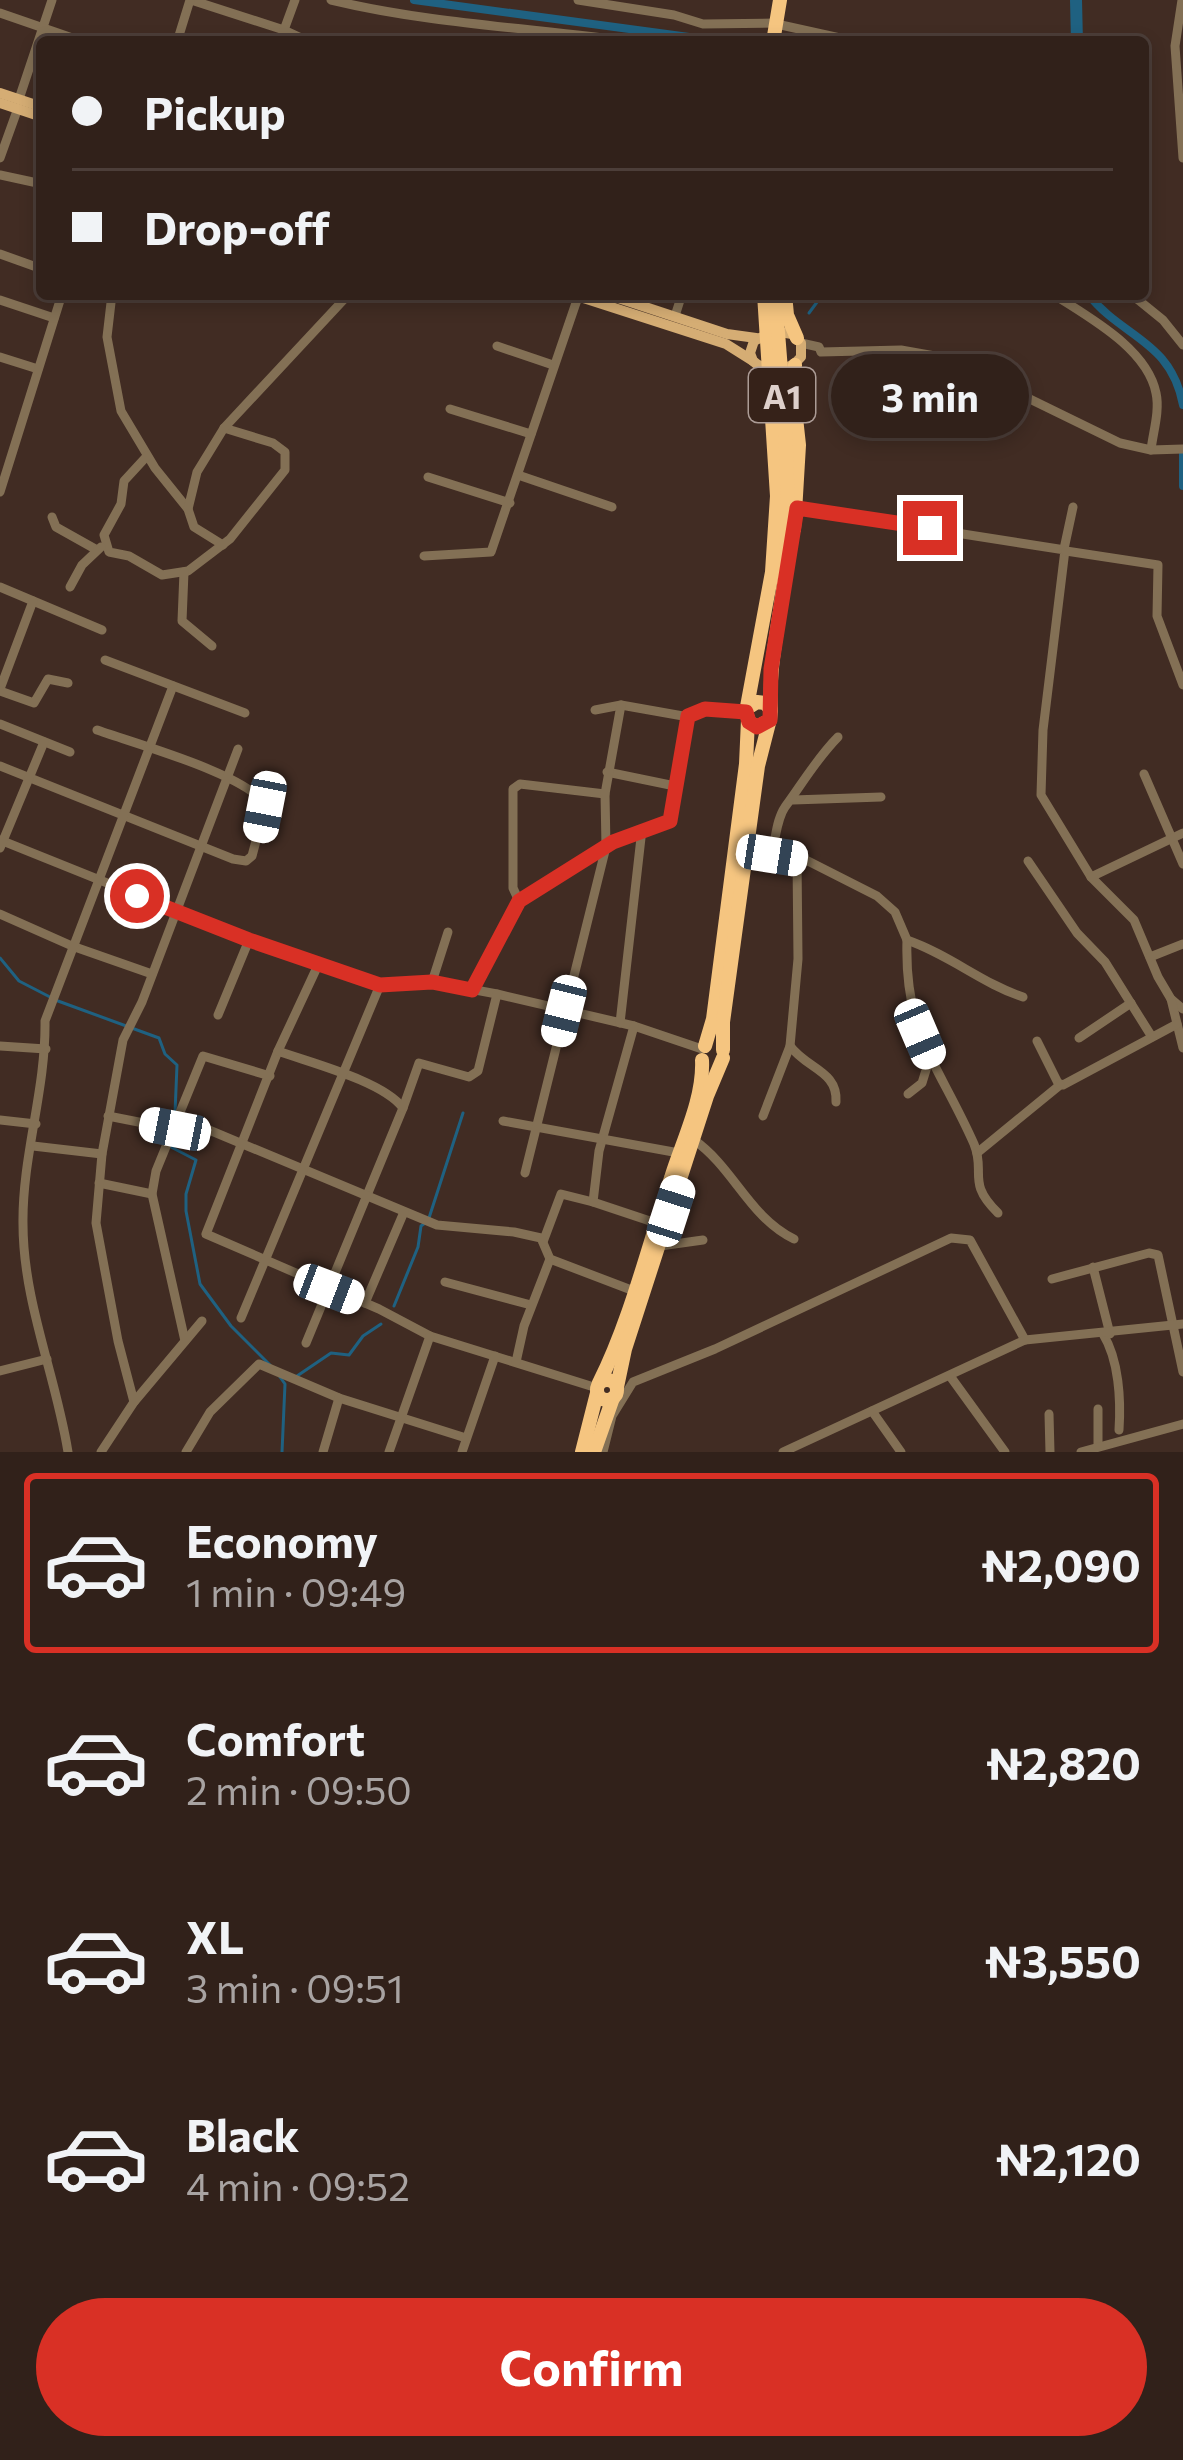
<!DOCTYPE html>
<meta charset="utf-8">
<style>
:root{--surface:#31211a;--page:#392923;--text:#f1f3f6;--muted:#a8a3a2;--line:#4c3e39;--accent:#d93025}
body{margin:0;font-family:Commissioner,sans-serif;background:var(--page);color:var(--text);height:100vh;display:flex;flex-direction:column;font-size:45px;white-space:nowrap}
*{box-sizing:border-box;margin:0}
p{font-size:39px;color:var(--muted)}
.icon{flex:none;width:66px;height:66px;fill:none;stroke:currentColor;stroke-width:2;stroke-linecap:round;stroke-linejoin:round}
.map{position:relative;height:1452px;overflow:hidden}
.side{display:flex;flex-direction:column;background:var(--surface);flex:1}
.side>*{flex:none}
.hud{position:absolute;left:36px;top:36px;width:1113px;height:264px;border-radius:12px;box-shadow:0 6px 18px #0003,0 0 0 3px var(--line);display:grid;align-content:center;height:264px;padding:0 36px;background:var(--surface)}
.end{position:absolute;width:54px;height:54px;margin:-27px;border:15px solid #d93025;background:#fff;box-shadow:0 0 0 6px #fff}
.from{border-radius:50%}
.bubble{position:absolute;height:84px;border-radius:42px;background:var(--surface);box-shadow:0 6px 18px #0003,0 0 0 3px var(--line);font-size:39px;font-weight:700;line-height:84px;text-align:center}
.car{position:absolute;width:36px;height:72px;margin:-36px -18px;border-radius:15px;box-shadow:0 0 9px 3px #0007;background:linear-gradient(#fff 24%,#345 0 40%,#fff 0 76%,#345 0 86%,#fff 0)}
.hud b{display:flex;align-items:center;gap:42px;height:114px;font-size:45px}
.hud b+b{border-top:3px solid var(--line)}
.hud i{width:30px;height:30px;background:var(--text)}
ul{padding:21px 0 0;list-style:none}
li{display:flex;align-items:center;gap:36px;height:180px;margin:0 24px 18px;padding:0 12px;border:6px solid transparent;border-radius:12px}
li div{flex:1}
li b{display:block;font-size:45px}
li em{font-style:normal;font-weight:700}
li.on{border-color:var(--accent)}
li>.icon{width:108px;height:108px;stroke-width:1.5}
.button{display:flex;gap:24px;margin-top:auto;padding:24px 36px}
.button a{flex:1;height:138px;border-radius:72px;background:var(--accent);color:#fff;font-size:48px;font-weight:700;line-height:138px;text-align:center}
.map>svg:first-child{display:block}
</style>
<div class="map">
<svg width="1183" height="1452" viewBox="0 0 1183 1452">
<rect width="100%" height="100%" fill="#412c23"/>
<g fill="none" stroke-linecap="round" stroke-linejoin="round">
<!-- stream -->
<g stroke="#1f6181" stroke-width="3">
<path d="M809 313 823 294"/>
<path d="M0 958 19 981 50 997"/>
<path d="M58 1001 159 1038 165 1054 177 1065 175 1113"/>
<path d="M169 1146 196 1160 186 1194V1211L200 1284 231 1326 270 1365"/>
<path d="M394 1306 418 1247 421 1226 428 1221 463 1113"/>
<path d="M297 1376 331 1353 349 1355 363 1336 381 1324"/>
<path d="M280 1377 285 1384 282 1452"/>
</g>
<!-- canal -->
<g stroke="#1f6181" stroke-width="8">
<path d="M414 0 726 42"/>
<path d="M1088 294C1122 338 1171 340 1183 405"/>
<path d="M1183 453V486"/>
</g>
<!-- river -->
<path stroke="#1f6181" stroke-width="12" d="M1076 0 1077 42"/>
<!-- minor -->
<g stroke="#837055" stroke-width="9">
<path d="M191 0 284 30 281 42"/>
<path d="M295 0 284 30 310 42"/>
<path d="M331 0C431 24 533 28 635 42"/>
<path d="M578 0 674 15 703 24 776 23"/>
<path d="M1182 0 1175 46 1183 158"/>
<path d="M0 13 84 42"/>
<path d="M781 25 858 42"/>
<path d="M177 42 190 0"/>
<path d="M19 99 52 0"/>
<path d="M0 158 18 108"/>
<path d="M0 175 42 184"/>
<path d="M0 254 42 269"/>
<path d="M112 294 107 337 121 411 155 468 188 509 194 527 223 545"/>
<path d="M1053 294C1088 317 1147 348 1156 393 1160 411 1153 432 1151 450"/>
<path d="M1131 294 1163 320 1183 345"/>
<path d="M0 300 54 318"/>
<path d="M675 316 682 294"/>
<path d="M801 343 819 347 821 352 901 350 946 358 1120 443 1151 450 1183 449"/>
<path d="M497 346 553 365"/>
<path d="M0 357 38 369"/>
<path d="M450 409 531 434"/>
<path d="M147 456 124 481 121 504 104 535 109 552 129 556 162 575 188 571 230 539 285 470V452L273 443 224 428"/>
<path d="M518 475 612 507"/>
<path d="M428 477 510 503"/>
<path d="M0 492 62 294"/>
<path d="M797 508 1065 550 1043 730 1041 795 1091 877 1134 920 1158 977 1171 999 1183 1009"/>
<path d="M188 509 197 472 224 428 349 294"/>
<path d="M52 517 56 527 97 550"/>
<path d="M1064 549 1073 507"/>
<path d="M1066 551 1158 565 1157 616 1183 685"/>
<path d="M424 556 491 552 579 294"/>
<path d="M184 572 182 621 212 646"/>
<path d="M0 587 102 630"/>
<path d="M70 587 82 565 101 547"/>
<path d="M105 660 245 713"/>
<path d="M0 689 33 601"/>
<path d="M0 691 34 703 48 679 68 683"/>
<path d="M595 710 621 705 683 716 705 709 746 712"/>
<path d="M0 724 70 752"/>
<path d="M0 766 233 859 246 861 252 856 265 807C257 777 130 742 97 730"/>
<path d="M607 772 675 786"/>
<path d="M1144 774 1183 864"/>
<path d="M793 800 881 797"/>
<path d="M0 840 249 940 380 985 432 982 497 994 634 1026 702 1049"/>
<path d="M0 848 44 742"/>
<path d="M747 850 808 861 877 896 895 912 907 940C950 955 983 984 1023 997"/>
<path d="M771 855C776 840 776 820 785 807 802 784 817 758 838 737"/>
<path d="M1028 861 1077 933 1105 962 1152 1037"/>
<path d="M1091 877 1183 833"/>
<path d="M519 901 513 888V789L520 784 605 794"/>
<path d="M0 914 72 946 152 974"/>
<path d="M907 940C904 1034 939 1065 974 1144 986 1173 966 1182 998 1213"/>
<path d="M1150 957 1183 944"/>
<path d="M319 963 278 1051 206 1234 379 1309 430 1336 597 1388"/>
<path d="M432 982 448 932"/>
<path d="M472 990 519 901 621 838 670 821 688 716"/>
<path d="M1171 999 1183 1048"/>
<path d="M218 1015 249 940"/>
<path d="M620 1023 642 829"/>
<path d="M634 1026 599 1151 593 1202 656 1223"/>
<path d="M1079 1038 1131 1003"/>
<path d="M1037 1041 1058 1083 1063 1085 1177 1024"/>
<path d="M0 1046 46 1049"/>
<path d="M790 1046C807 1069 838 1071 836 1102"/>
<path d="M278 1051C311 1063 383 1081 403 1108L306 1343"/>
<path d="M908 1094 922 1083 930 1057"/>
<path d="M403 1108 419 1063 469 1077 478 1071 497 994"/>
<path d="M108 1116 174 1129"/>
<path d="M763 1116 790 1046 798 959 797 859"/>
<path d="M178 1117 437 1225 514 1232 541 1238 550 1259 634 1291"/>
<path d="M0 1120 36 1124"/>
<path d="M503 1121 679 1153"/>
<path d="M694 1140C734 1168 749 1217 794 1239"/>
<path d="M33 1146 102 1154"/>
<path d="M977 1153 1060 1085"/>
<path d="M525 1173 606 847 605 794 621 705"/>
<path d="M99 1183 152 1194"/>
<path d="M543 1242 561 1194 593 1202"/>
<path d="M660 1246 703 1240"/>
<path d="M1093 1267 1110 1334"/>
<path d="M1052 1279 1149 1253 1158 1255 1183 1372"/>
<path d="M445 1282 531 1305"/>
<path d="M365 1303 404 1212"/>
<path d="M241 1318 380 985"/>
<path d="M1103 1334C1119 1360 1121 1400 1119 1430"/>
<path d="M185 1341 152 1194 156 1171 203 1056 270 1076"/>
<path d="M516 1362 524 1326 550 1259"/>
<path d="M0 1371 47 1359"/>
<path d="M950 1376 1005 1452"/>
<path d="M134 1402 118 1341 96 1223 102 1154 123 1040 142 1002 238 749"/>
<path d="M872 1411 901 1452"/>
<path d="M1049 1414 1050 1452"/>
<path d="M1098 1446V1409"/>
<path d="M68 1452C56 1376 23 1302 23 1224 22 1156 46 1090 45 1021L173 686"/>
<path d="M101 1452 134 1402 202 1321"/>
<path d="M186 1452 210 1412 259 1364 339 1398 466 1438"/>
<path d="M323 1452 339 1398"/>
<path d="M389 1452 430 1336"/>
<path d="M462 1452 495 1356"/>
<path d="M603 1452 612 1416 633 1382 715 1349 951 1238 970 1240 1025 1340"/>
<path d="M783 1452 1025 1340 1183 1324"/>
<path d="M1081 1452 1183 1424"/>
</g>
<!-- major -->
<g stroke="#d5ad74" stroke-width="10">
<path d="M0 93 42 107"/>
<path d="M0 103 42 117"/>
<path d="M571 294 726 344 753 361"/>
<path d="M606 294 727 334 756 338"/>
<path d="M774 331 792 334 801 343V357C789 372 767 374 753 361L750 353 754 341Z"/>
</g>
<!-- highway -->
<g stroke="#f5c580" stroke-width="14">
<path d="M773 42 780 0"/>
<path d="M785 294 787 315 797 338"/>
<path d="M794 529 799 445 792 381 795 365"/>
<path d="M749 707 757 702 765 703 771 710 770 720 757 727 749 722 746 712 772 572 777 496 764 294"/>
<path d="M771 710C768 663 781 618 785 572 792 479 782 387 775 294"/>
<path d="M705 1046 713 1019 746 764 748 720"/>
<path d="M723 1050V1022L758 766 769 723"/>
<circle cx="607" cy="1390" r="10"/>
<path d="M599 1383C631 1319 648 1246 671 1178 682 1142 704 1099 702 1060"/>
<path d="M617 1387 625 1349 707 1096 723 1058"/>
<path d="M582 1452 597 1393"/>
<path d="M594 1452 613 1398"/>
</g>
</g>
<g fill="none" stroke-linecap="round" stroke-linejoin="round">
<!-- route -->
<path stroke="#d93025" stroke-width="15" d="M137 896 249 940 380 985 432 982 472 990 519 901 613 842 670 821 688 716 705 709 746 712 749 722 757 727 770 720 771 669 797 508 930 528"/>
</g>
<g text-anchor="middle" dominant-baseline="central" stroke-width="12" stroke-linejoin="round" paint-order="stroke">
<!-- shield labels -->
<rect fill="#362219" stroke="#ac9c96" stroke-width="3" x="749" y="368" width="66" height="54" rx="9"/>
<g font-size="33" font-weight="bold" fill="#ded0cb">
<text x="782" y="395">A1</text>
</g>
</g>
</svg>
<i class="end from" style="left:137px;top:896px"></i>
<i class="end" style="left:930px;top:528px"></i>
<div class="bubble" style="left:831px;top:354px;width:198px">3 min</div>
<i class="car" style="left:265px;top:807px;rotate:191deg"></i>
<i class="car" style="left:772px;top:855px;rotate:99deg"></i>
<i class="car" style="left:564px;top:1011px;rotate:194deg"></i>
<i class="car" style="left:920px;top:1034px;rotate:157deg"></i>
<i class="car" style="left:175px;top:1129px;rotate:281deg"></i>
<i class="car" style="left:671px;top:1211px;rotate:18deg"></i>
<i class="car" style="left:329px;top:1289px;rotate:111deg"></i>
<div class="hud">
<b><i class="from"></i>Pickup</b>
<b><i></i>Drop-off</b>
</div>
</div>
<section class="side">
<ul>
<li class="on"><svg class="icon" aria-label="car" viewBox="0 0 24 24"><path d="M5 17H2v-5l4-1 3-4h7l3 4 3 1v5h-3M9 17h6M6 11h13"/><circle cx="7" cy="17" r="2"/><circle cx="17" cy="17" r="2"/></svg><div><b>Economy</b><p>1 min · 09:49</p></div><em>₦2,090</em></li>
<li><svg class="icon" aria-label="car" viewBox="0 0 24 24"><path d="M5 17H2v-5l4-1 3-4h7l3 4 3 1v5h-3M9 17h6M6 11h13"/><circle cx="7" cy="17" r="2"/><circle cx="17" cy="17" r="2"/></svg><div><b>Comfort</b><p>2 min · 09:50</p></div><em>₦2,820</em></li>
<li><svg class="icon" aria-label="car" viewBox="0 0 24 24"><path d="M5 17H2v-5l4-1 3-4h7l3 4 3 1v5h-3M9 17h6M6 11h13"/><circle cx="7" cy="17" r="2"/><circle cx="17" cy="17" r="2"/></svg><div><b>XL</b><p>3 min · 09:51</p></div><em>₦3,550</em></li>
<li><svg class="icon" aria-label="car" viewBox="0 0 24 24"><path d="M5 17H2v-5l4-1 3-4h7l3 4 3 1v5h-3M9 17h6M6 11h13"/><circle cx="7" cy="17" r="2"/><circle cx="17" cy="17" r="2"/></svg><div><b>Black</b><p>4 min · 09:52</p></div><em>₦2,120</em></li>
</ul>
<div class="button"><a>Confirm</a></div>
</section>
